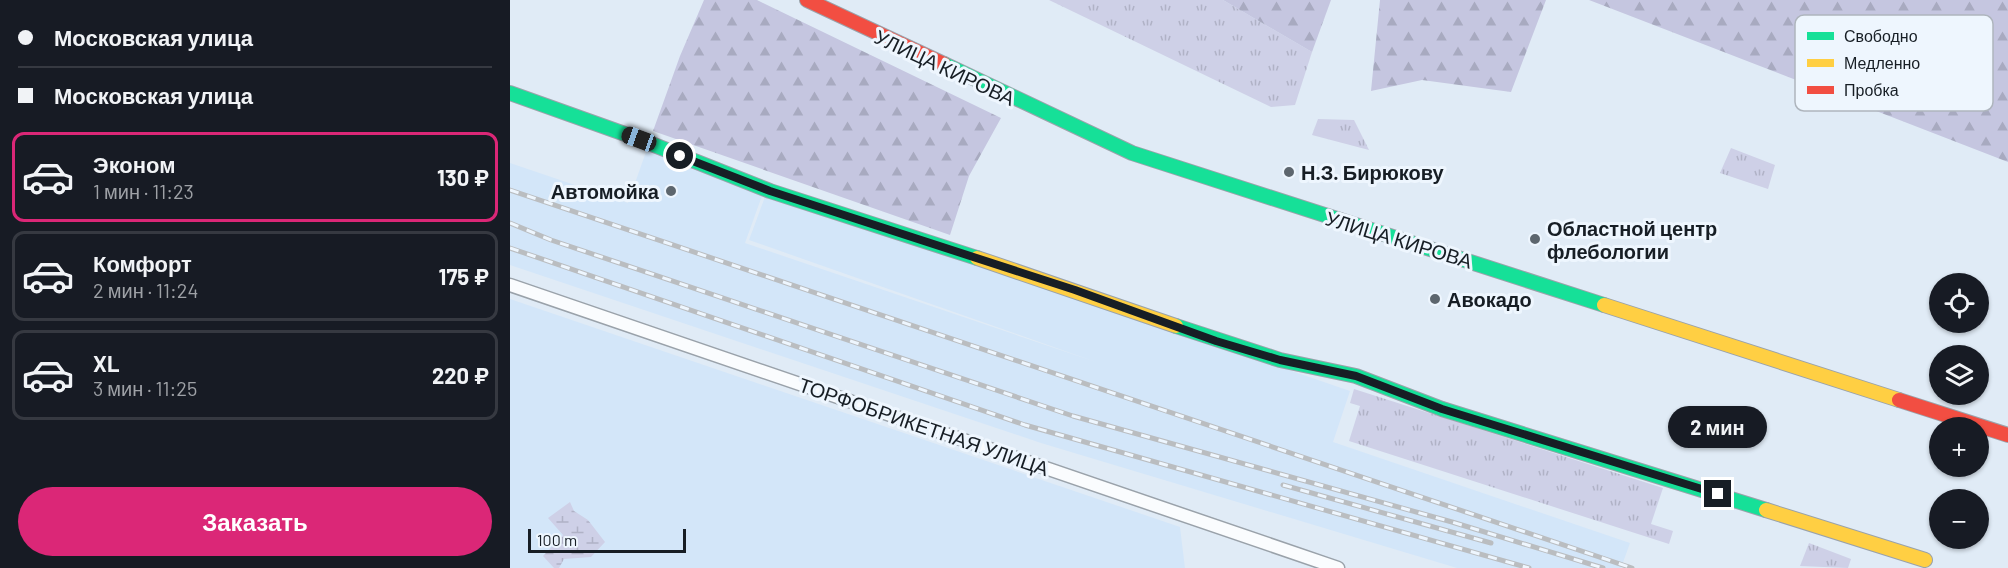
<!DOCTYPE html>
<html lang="ru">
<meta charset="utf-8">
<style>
:root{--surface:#171b24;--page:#242831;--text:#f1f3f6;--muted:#9ea1a6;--line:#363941;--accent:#db2777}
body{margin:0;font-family:Barlow,sans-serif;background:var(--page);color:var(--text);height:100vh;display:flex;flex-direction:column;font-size:22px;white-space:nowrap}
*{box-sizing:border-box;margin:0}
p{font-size:20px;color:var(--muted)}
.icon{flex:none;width:33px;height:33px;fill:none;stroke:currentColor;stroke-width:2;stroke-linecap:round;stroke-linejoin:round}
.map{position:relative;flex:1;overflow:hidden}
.details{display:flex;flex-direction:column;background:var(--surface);width:510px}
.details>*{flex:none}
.hud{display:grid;align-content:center;height:132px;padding:0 18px;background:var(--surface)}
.fabs{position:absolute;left:1419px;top:273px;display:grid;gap:12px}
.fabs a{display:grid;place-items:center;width:60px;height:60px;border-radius:50%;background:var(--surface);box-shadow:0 2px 4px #0004;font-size:30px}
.scale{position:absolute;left:18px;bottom:15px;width:158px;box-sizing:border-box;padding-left:6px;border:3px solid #171e25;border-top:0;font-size:16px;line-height:21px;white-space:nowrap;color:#171e25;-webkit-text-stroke:4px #eef6fe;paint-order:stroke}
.end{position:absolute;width:27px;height:27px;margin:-14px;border:8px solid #171e25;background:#fff;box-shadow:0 0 0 3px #fff}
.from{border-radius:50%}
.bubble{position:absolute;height:42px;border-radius:21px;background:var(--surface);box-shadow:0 2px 4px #0004;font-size:20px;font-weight:700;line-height:42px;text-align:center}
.car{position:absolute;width:18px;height:36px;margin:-18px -9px;border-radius:8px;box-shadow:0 0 4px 2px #0007;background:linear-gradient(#222 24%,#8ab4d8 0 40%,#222 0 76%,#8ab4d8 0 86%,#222 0)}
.hud b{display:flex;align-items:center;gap:21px;height:57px;font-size:22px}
.hud b+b{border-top:2px solid var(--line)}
.hud i{width:15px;height:15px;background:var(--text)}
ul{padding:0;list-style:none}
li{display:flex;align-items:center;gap:18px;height:90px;margin:0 12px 9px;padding:0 6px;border:3px solid var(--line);border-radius:12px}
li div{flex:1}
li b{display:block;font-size:22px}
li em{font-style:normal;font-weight:700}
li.active{border-color:var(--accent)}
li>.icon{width:54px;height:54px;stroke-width:1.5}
.primary-button{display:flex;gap:12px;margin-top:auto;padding:12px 18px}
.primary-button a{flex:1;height:69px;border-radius:36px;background:var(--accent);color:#fff;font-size:24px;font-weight:700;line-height:69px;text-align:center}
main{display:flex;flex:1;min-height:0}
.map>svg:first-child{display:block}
</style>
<main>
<section class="details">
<div class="hud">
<b><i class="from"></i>Московская улица</b>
<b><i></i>Московская улица</b>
</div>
<ul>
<li class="active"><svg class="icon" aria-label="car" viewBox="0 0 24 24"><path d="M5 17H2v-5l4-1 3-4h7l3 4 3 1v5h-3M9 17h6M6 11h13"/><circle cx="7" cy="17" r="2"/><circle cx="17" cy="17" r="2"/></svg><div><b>Эконом</b><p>1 мин · 11:23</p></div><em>130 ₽</em></li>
<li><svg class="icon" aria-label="car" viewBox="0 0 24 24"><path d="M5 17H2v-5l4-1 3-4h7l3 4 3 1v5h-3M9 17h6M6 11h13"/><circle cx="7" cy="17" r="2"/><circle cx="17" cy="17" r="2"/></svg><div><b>Комфорт</b><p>2 мин · 11:24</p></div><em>175 ₽</em></li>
<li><svg class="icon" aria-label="car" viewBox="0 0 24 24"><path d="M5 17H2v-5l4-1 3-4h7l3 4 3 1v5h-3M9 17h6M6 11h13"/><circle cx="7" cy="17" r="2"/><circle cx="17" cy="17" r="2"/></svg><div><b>XL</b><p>3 мин · 11:25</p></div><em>220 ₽</em></li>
</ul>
<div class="primary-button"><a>Заказать</a></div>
</section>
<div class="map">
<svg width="1498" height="568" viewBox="0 0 1498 568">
<defs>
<pattern id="grass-tufts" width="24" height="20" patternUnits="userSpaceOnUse" patternTransform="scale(1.5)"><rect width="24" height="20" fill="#ced0e7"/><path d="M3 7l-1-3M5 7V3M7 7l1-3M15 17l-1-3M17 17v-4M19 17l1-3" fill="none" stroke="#b0b2c6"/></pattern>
<pattern id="forest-firs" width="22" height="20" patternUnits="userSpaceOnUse" patternTransform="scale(1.5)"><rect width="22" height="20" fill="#c5c6e0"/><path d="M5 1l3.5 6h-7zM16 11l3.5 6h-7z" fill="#a8aac0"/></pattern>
<pattern id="wetland-marsh" width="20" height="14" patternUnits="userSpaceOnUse" patternTransform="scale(1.5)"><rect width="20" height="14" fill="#ced0e7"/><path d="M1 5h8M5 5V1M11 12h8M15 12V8" fill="none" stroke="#b0b2c6"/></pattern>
</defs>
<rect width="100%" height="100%" fill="#e0ebf6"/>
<!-- built -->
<g fill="#d3e6f9">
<path d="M137 149 253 193 235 243 586 362 239 240 256 194 483 268 840 391 823 442 1120 543 1111 568H947L531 443 0 265V163L118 203Z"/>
<path d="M0 299 670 527 675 568H0Z"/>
</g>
<!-- grass -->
<g fill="url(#grass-tufts)">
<path d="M539 0H713L802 52 785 105 761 107Z"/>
<path d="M808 119 844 120 859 150 802 135Z"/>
<path d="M1221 148 1265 165 1258 189 1210 173Z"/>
<path d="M844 389 1153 488 1141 524 1163 531 1159 544 839 441 850 406 840 403Z"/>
<path d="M1299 543 1341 559 1338 568 1290 566Z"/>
</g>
<!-- forest -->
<g fill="url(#forest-firs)">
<path d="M194 0H247L491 118 459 176 440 235 143 131 170 56Z"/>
<path d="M713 0H821L802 52Z"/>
<path d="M870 0H1036L1001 92 912 80 861 91Z"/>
<path d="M1079 0H1498V162L1092 5Z"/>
</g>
<!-- wetland -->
<path fill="url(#wetland-marsh)" d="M60 502 64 511 78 520 95 542 81 557 54 559 49 568H44L33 556 53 535 38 518Z"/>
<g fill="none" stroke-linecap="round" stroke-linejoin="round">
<defs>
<path id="street" d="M0 285 828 568"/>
<g id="fast">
<path d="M434 64 622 153 1094 305"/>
<path d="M0 93 129 139 260 191 467 258"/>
<path d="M666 326 770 360 846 376 932 409 1256 510"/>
</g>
<g id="slow">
<path d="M467 258 666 326"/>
<path d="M1094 305 1389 400"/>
<path d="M1256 510 1415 560"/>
</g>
<g id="jam">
<path d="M297 0 434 64"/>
<path d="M1389 400 1498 435"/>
</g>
</defs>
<!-- street casing -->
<use href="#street" stroke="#9aa2aa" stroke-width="15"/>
<!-- fast casing -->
<use href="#fast" stroke="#9aa2aa" stroke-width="16"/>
<!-- slow casing -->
<use href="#slow" stroke="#9aa2aa" stroke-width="16"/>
<!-- jam casing -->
<use href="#jam" stroke="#9aa2aa" stroke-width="16"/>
<!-- street -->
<use href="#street" stroke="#fafcfe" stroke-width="12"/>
<!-- fast -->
<use href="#fast" stroke="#16e098" stroke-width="14"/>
<!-- slow -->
<use href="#slow" stroke="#ffcf43" stroke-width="14"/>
<!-- jam -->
<use href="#jam" stroke="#f24e42" stroke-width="14"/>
<defs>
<g id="rail">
<path d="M0 190 1122 568"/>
<path d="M0 223 41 240 563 416 942 522 1093 568"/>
<path d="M0 248 515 425 1019 568"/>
<path d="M773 485 981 543"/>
</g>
</defs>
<!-- rail casing -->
<use href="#rail" stroke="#babdc0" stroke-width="5"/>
<!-- rail -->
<use href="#rail" stroke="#eef6fe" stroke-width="3" stroke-dasharray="9" stroke-linecap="butt"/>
</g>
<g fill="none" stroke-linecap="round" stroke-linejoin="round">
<!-- route -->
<path stroke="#171e25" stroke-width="8" d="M170 156 260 191 565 290 706 341 770 360 846 376 932 409 1208 494"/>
</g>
<!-- markers -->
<g fill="#5d666e" stroke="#eef6fe" stroke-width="2">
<circle cx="779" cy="172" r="6"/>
<circle cx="161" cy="191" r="6"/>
<circle cx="1025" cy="239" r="6"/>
<circle cx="925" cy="299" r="6"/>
</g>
<g text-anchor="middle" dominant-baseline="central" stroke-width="6" stroke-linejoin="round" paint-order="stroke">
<!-- street labels -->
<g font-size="20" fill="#171e25" stroke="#eef6fe">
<text transform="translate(435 67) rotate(25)">УЛИЦА КИРОВА</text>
<text transform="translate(889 239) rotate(17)">УЛИЦА КИРОВА</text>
<text transform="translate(414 426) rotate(19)">ТОРФОБРИКЕТНАЯ УЛИЦА</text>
</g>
<!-- poi labels -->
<g font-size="20" font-weight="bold" fill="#171e25" stroke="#eef6fe" text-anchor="start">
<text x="791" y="172">Н.З. Бирюкову</text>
<text x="149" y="191" text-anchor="end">Автомойка</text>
<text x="1037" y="228">Областной центр<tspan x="1037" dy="23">флебологии</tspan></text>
<text x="937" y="299">Авокадо</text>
</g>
</g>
<!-- legend -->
<rect x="1285" y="15" width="198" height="96" rx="9" fill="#eef6fe" stroke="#aeb5bd" stroke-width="1.5"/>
<rect x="1297" y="32" width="27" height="8" fill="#16e098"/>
<rect x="1297" y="59" width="27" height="8" fill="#ffcf43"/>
<rect x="1297" y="86" width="27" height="8" fill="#f24e42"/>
<g font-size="16" fill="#171e25">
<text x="1334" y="42">Свободно</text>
<text x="1334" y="69">Медленно</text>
<text x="1334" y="96">Пробка</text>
</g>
</svg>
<div class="fabs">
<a><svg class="icon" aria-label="locate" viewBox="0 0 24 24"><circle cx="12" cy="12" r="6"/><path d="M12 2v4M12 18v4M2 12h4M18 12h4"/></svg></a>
<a><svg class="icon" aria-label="layers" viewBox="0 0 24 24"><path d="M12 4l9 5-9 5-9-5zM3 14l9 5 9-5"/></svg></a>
<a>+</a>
<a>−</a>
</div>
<div class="scale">100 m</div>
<i class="end from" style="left:170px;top:156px"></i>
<i class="end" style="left:1208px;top:494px"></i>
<div class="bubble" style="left:1158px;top:406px;width:99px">2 мин</div>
<i class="car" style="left:129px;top:139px;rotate:290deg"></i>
</div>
</main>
